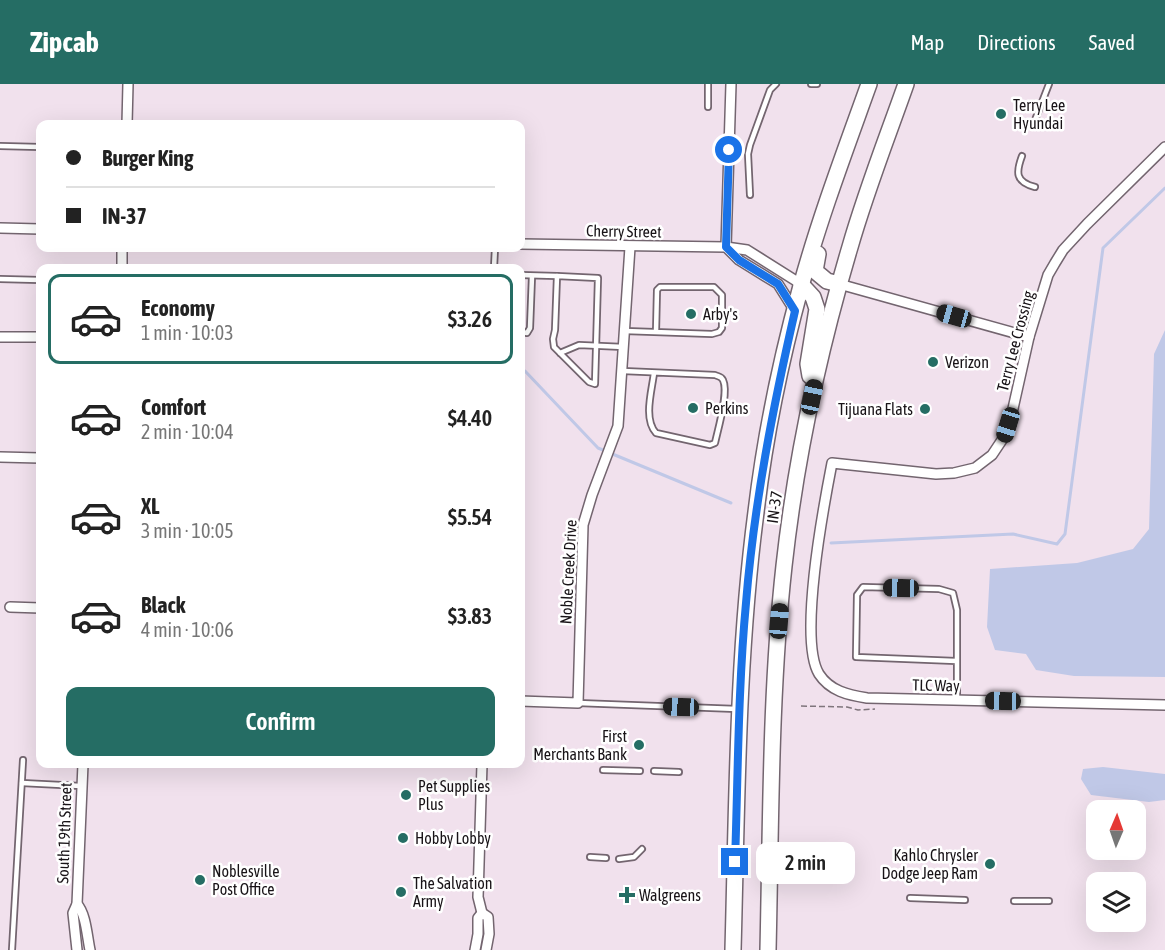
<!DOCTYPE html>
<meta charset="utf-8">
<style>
:root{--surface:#fff;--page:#f2f2f2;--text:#222;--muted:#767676;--line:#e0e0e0;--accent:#256d64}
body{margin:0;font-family:"Asap Condensed",sans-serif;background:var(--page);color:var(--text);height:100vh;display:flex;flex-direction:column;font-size:22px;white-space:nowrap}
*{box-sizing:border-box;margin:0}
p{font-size:20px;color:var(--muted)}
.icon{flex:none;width:33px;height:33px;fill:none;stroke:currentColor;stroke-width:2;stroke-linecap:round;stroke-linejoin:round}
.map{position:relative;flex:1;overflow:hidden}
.drawer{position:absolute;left:36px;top:180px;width:489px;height:504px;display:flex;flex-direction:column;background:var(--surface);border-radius:12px;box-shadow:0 6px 24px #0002}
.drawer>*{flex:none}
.hud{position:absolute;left:36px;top:36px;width:489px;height:132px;border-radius:12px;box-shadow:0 6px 24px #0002;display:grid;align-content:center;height:132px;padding:0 30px;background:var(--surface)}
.needle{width:39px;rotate:2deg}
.tools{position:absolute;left:1086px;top:716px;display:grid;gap:12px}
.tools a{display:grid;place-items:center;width:60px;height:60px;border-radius:12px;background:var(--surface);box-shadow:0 6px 24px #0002;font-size:30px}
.end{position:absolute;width:27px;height:27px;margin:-14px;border:8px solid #1a73e8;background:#fff;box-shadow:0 0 0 3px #fff}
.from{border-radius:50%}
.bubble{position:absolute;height:42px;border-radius:12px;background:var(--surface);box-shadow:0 6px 24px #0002;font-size:20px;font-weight:600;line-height:42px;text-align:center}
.car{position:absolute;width:18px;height:36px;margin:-18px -9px;border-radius:8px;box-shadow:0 0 4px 2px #0007;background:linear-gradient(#222 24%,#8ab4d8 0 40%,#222 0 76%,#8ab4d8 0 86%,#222 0)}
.hud b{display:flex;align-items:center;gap:21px;height:57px;font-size:22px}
.hud b+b{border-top:2px solid var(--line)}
.hud i{width:15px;height:15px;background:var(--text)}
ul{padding:10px 0 0;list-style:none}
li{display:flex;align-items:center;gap:18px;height:90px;margin:0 12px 9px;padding:0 18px;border:3px solid transparent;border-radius:12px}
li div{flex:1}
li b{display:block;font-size:22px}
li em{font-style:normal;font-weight:600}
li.on{border-color:var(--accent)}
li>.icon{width:54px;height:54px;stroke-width:1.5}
.action{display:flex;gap:12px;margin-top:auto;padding:12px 30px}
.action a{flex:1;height:69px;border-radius:12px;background:var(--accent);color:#fff;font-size:24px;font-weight:600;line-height:69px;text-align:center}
header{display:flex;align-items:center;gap:36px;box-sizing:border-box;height:84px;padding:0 30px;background:var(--accent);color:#fff}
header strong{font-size:28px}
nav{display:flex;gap:33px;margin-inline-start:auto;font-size:21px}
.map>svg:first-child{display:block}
</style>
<header>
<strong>Zipcab</strong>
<nav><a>Map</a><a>Directions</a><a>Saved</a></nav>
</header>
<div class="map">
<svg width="1165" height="866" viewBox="0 0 1165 866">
<rect width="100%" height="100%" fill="#f1e1ed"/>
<!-- water -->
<g fill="#c0c8e7">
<path d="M1165 246V593L1074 592 1036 586 1026 570 995 566 987 543 990 485 1077 479 1133 465 1149 445 1154 270Z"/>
<path d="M1103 683 1165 690V716L1149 718 1091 711 1081 695 1083 685Z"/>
</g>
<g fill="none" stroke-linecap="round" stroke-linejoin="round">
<!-- stream -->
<g stroke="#c0c8e7" stroke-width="3">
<path d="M520 286 525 287 598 364 731 419"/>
<path d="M831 459 1013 450 1057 460 1065 450 1103 164 1165 104"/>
</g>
<defs>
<g id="service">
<path d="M811 0H817"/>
<path d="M708 23V0"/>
<path d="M1035 36 1049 0"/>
<path d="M0 62 40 63"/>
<path d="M1022 72C1016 88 1015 98 1035 103"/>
<path d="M750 111 748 70 750 61 770 6 776 0"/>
<path d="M494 184 495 164"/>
<path d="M520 191 557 192"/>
<path d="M557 192 598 194 595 300 589 298 554 263 553 255 555 246Z"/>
<path d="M0 195 40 196"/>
<path d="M625 247 712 250 719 248 722 244V211L714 203H660L657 206 656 248"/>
<path d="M520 248 527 249 530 244 532 192"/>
<path d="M560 269 579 261 624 263"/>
<path d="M623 287 715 291C719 293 721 292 723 296 729 308 718 345 715 359L710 361 656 349C643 335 652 306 654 289"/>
<path d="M956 577 856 573 857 511 863 503 939 505 953 509 957 526V616"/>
<path d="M578 619 737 625"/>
<path d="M603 686 640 687"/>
<path d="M654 687 679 688"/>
<path d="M22 699 81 702"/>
<path d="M590 773 606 774"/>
<path d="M619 775 634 773 642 765"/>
<path d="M910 814 965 816"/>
<path d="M1014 817H1049"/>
<path d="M12 866 23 676"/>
</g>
<g id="minor">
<path d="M127 40 128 0"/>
<path d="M1165 63 1087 140 1063 166 1055 179 1048 191 1029 253 1012 329 1004 353 992 371 975 384 954 389 936 390 832 379C824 420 798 556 819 590 830 607 848 611 867 614L1165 621"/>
<path d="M0 144 40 145"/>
<path d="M520 160 726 163 747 166 801 200"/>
<path d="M726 163 731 0"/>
<path d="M726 163 739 176 778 200 795 227"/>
<path d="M122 184V164"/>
<path d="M839 200 1029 253"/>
<path d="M0 253H40"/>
<path d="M0 373 40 374"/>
<path d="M10 523 40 524"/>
<path d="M520 617 578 619 583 441 592 411 618 342 630 163"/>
<path d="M482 680 478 813 482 829"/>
<path d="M77 820C86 830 87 852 90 866"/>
<path d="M77 866 73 829 77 820 83 680"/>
<path d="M475 866 478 850V834L482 829 488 833 489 850 486 866"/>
</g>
<g id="trunk">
<path d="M818 170 815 187 827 197 839 200"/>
<path d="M801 200 813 213 817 225 808 280 810 292"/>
<path d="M733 866C737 720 737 573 756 428 765 352 781 275 801 202 820 133 845 67 869 0"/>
<path d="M768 866C771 738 770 609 784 482 796 373 819 267 850 163 866 107 887 54 906 0"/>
</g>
</defs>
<!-- service casing -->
<use href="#service" stroke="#73656f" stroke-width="8"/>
<!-- minor casing -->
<use href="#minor" stroke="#73656f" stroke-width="12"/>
<!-- trunk casing -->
<use href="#trunk" stroke="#73656f" stroke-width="18"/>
<!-- path -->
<path stroke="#7f757c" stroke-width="1.5" stroke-dasharray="6 3" stroke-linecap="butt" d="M801 622 847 623 858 626 875 625"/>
<!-- service -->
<use href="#service" stroke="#fff" stroke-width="4.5"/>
<!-- minor -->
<use href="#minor" stroke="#fff" stroke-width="9"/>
<!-- trunk -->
<use href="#trunk" stroke="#fff" stroke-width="15"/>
</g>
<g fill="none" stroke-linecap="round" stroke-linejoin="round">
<!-- route -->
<path stroke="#1a73e8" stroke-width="8" d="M729 66 726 163 739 176 778 200 795 227C773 323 754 420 746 519 738 605 738 692 735 778"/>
</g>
<!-- markers -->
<g fill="#256d64" stroke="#fff" stroke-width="2">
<circle cx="1001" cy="30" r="6"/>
<circle cx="691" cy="230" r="6"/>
<circle cx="933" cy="278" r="6"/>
<circle cx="693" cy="324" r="6"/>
<circle cx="925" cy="325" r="6"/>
<circle cx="639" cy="661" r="6"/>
<circle cx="406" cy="711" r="6"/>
<circle cx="403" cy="754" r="6"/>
<circle cx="990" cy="780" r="6"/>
<circle cx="200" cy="796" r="6"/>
<circle cx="401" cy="808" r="6"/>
<path d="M624 802h6v6h6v6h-6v6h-6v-6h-6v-6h6z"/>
</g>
<g text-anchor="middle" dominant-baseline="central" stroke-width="5" stroke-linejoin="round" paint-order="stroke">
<!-- poi labels -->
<g font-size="16" fill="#181317" stroke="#fff" text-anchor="start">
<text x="1013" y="21">Terry Lee<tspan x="1013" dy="18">Hyundai</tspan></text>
<text x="703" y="230">Arby's</text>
<text x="945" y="278">Verizon</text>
<text x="705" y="324">Perkins</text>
<text x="913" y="325" text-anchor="end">Tijuana Flats</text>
<text x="627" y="652" text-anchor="end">First<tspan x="627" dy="18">Merchants Bank</tspan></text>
<text x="418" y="702">Pet Supplies<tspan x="418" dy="18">Plus</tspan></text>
<text x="415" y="754">Hobby Lobby</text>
<text x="978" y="771" text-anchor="end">Kahlo Chrysler<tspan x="978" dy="18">Dodge Jeep Ram</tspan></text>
<text x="212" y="787">Noblesville<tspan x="212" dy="18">Post Office</tspan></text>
<text x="413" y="799">The Salvation<tspan x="413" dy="18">Army</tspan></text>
<text x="639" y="811">Walgreens</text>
</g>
<!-- street labels -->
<g font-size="16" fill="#181317" stroke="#fff">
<text transform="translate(624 147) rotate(1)">Cherry Street</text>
<text transform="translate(1015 257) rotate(-75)">Terry Lee Crossing</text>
<text transform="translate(774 423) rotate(-82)">IN-37</text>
<text transform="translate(568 488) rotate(-87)">Noble Creek Drive</text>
<text transform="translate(936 601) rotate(1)">TLC Way</text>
<text transform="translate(64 749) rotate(-88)">South 19th Street</text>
</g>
</g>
</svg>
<div class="tools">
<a><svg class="needle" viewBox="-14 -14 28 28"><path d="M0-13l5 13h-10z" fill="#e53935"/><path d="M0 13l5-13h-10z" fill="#767676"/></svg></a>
<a><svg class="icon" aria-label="layers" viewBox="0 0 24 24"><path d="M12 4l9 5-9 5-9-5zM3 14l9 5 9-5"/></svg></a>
</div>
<i class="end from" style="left:729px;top:66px"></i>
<i class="end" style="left:735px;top:778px"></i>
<div class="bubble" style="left:756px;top:758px;width:99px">2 min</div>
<i class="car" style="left:954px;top:232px;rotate:286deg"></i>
<i class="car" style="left:812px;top:313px;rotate:12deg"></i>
<i class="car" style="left:1008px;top:341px;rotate:197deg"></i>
<i class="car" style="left:901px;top:504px;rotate:271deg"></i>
<i class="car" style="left:779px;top:537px;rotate:5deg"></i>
<i class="car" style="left:1003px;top:617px;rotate:271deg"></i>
<i class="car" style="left:681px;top:623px;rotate:272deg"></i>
<div class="hud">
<b><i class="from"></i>Burger King</b>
<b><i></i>IN-37</b>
</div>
<section class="drawer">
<ul>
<li class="on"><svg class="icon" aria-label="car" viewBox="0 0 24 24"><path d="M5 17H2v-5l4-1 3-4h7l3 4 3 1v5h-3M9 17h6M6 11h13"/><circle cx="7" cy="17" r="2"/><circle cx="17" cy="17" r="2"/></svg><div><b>Economy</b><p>1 min · 10:03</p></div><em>$3.26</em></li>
<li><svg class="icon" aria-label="car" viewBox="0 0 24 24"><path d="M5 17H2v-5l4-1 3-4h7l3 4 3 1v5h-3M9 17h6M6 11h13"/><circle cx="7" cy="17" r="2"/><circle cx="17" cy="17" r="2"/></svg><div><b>Comfort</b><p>2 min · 10:04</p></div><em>$4.40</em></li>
<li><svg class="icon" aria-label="car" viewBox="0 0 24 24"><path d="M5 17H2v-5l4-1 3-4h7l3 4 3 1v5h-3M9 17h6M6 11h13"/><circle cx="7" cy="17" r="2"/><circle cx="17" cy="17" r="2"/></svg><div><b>XL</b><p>3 min · 10:05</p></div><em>$5.54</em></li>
<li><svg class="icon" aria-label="car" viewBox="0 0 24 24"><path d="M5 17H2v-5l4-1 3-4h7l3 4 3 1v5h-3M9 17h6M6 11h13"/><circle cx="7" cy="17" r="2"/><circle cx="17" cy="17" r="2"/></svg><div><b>Black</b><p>4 min · 10:06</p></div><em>$3.83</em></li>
</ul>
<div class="action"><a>Confirm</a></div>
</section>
</div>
